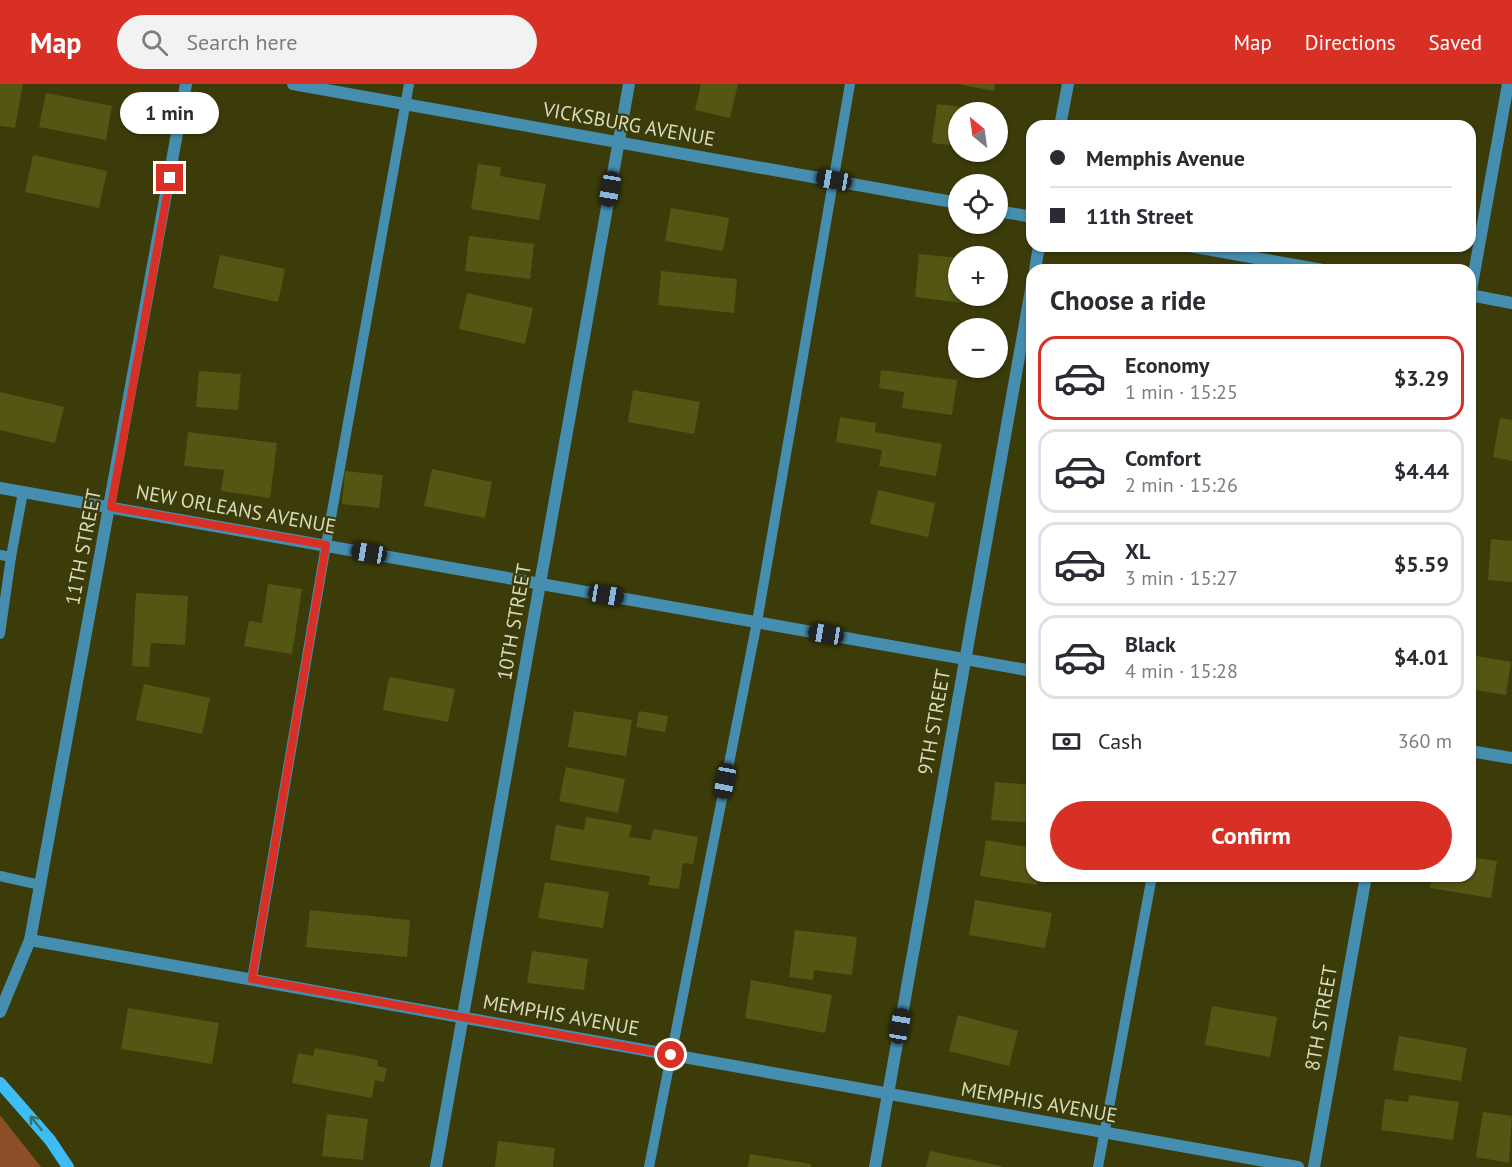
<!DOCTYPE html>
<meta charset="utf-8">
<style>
:root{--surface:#fff;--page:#f2f2f3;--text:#2b2b33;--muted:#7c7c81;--line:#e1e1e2;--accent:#d93025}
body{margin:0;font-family:"PT Sans",sans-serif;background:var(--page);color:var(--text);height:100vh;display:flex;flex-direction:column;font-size:22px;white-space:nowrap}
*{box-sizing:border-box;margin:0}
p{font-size:20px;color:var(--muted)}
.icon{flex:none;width:33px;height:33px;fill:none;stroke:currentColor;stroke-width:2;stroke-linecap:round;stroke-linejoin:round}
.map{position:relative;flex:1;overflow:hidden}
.details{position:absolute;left:1026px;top:180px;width:450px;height:618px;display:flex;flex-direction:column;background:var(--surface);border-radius:18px;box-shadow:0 2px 4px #0004}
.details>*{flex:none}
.top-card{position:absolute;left:1026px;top:36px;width:450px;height:132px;border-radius:18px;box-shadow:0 2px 4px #0004;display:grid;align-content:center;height:132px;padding:0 24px;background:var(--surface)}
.needle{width:39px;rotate:331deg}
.tools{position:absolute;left:948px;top:18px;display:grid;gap:12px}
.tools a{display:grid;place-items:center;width:60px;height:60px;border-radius:50%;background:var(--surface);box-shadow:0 2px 4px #0004;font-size:30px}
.end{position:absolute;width:27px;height:27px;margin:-14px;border:8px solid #d93025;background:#fff;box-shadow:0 0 0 3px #fff}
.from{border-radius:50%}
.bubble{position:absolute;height:42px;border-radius:21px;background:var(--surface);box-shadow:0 2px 4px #0004;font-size:20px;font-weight:700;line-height:42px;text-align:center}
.car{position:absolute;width:18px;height:36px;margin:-18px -9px;border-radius:8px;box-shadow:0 0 4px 2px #0007;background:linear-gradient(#222 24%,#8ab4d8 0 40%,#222 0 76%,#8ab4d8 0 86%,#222 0)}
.top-card b{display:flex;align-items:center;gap:21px;height:57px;font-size:22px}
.top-card b+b{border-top:2px solid var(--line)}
.top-card i{width:15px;height:15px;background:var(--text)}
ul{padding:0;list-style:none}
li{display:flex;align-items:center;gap:18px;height:84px;margin:0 12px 9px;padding:0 12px;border:3px solid var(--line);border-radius:18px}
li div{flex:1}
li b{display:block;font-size:22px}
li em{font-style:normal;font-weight:700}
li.selected{border-color:var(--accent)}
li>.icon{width:54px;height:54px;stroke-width:1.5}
h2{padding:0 24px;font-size:27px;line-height:72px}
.pay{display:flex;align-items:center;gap:15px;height:66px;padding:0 24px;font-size:22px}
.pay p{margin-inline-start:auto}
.cta{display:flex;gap:12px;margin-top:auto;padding:12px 24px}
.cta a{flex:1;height:69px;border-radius:36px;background:var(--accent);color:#fff;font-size:24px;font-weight:700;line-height:69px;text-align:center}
header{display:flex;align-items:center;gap:36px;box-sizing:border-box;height:84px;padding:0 30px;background:var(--accent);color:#fff}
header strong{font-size:28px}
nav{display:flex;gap:33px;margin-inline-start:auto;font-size:21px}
.search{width:420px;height:54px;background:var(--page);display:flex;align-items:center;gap:15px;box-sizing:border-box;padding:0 21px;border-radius:33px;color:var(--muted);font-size:22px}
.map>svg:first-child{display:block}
</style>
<header>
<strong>Map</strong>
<div class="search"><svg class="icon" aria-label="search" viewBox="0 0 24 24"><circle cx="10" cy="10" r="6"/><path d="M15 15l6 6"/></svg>Search here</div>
<nav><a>Map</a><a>Directions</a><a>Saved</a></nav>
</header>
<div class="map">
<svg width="1512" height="1083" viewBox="0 0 1512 1083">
<rect width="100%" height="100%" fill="#3b3c0a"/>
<!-- green -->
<path fill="#8c4e27" d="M0 1031 41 1083H0Z"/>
<!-- building -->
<g fill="#545614">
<path d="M0 0H23L15 44 0 42Z"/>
<path d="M701 0H738L730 34 695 26Z"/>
<path d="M957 0H995L994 7Z"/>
<path d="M46 9 112 22 106 56 39 43Z"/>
<path d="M937 20 994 27V28H958V62L932 59Z"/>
<path d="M33 71 107 87 99 124 25 108Z"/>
<path d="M478 80 501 83 500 92 546 100 539 136 471 125Z"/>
<path d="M671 124 729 134 723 167 665 157Z"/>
<path d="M469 152 534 160 530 195 465 187Z"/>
<path d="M919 170 958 174V212H964L963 219 915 213Z"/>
<path d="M220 171 285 185 278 218 213 204Z"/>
<path d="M661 187 737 195 734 229 658 221Z"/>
<path d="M467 209 533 224 525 260 459 245Z"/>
<path d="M881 286 957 296 952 331 902 324 904 308 879 304Z"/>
<path d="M199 287 241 290 238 326 196 323Z"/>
<path d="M633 306 700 318 694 350 628 338Z"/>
<path d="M0 308 64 323 55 359 0 346Z"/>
<path d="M840 333 876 339 875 348 942 360 936 392 879 382 882 366 836 358Z"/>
<path d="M1500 334 1512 336V377L1493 373Z"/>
<path d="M188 348 277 359 270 414 221 407 224 386 184 382Z"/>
<path d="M432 385 492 398 485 434 424 422Z"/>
<path d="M345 387 383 391 379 424 342 420Z"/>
<path d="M878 406 935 419 928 453 870 440Z"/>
<path d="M1491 455 1512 457V498L1488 496Z"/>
<path d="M268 500 302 505 292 570 244 562 249 537 262 539Z"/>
<path d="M136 509 188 512 185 561 151 559 149 583 132 582Z"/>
<path d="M1470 571 1511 578 1506 611 1470 605Z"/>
<path d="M389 593 455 605 448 638 383 626Z"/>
<path d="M144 600 210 614 202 650 136 636Z"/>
<path d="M574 627 632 636 626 672 568 663Z"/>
<path d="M639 627 668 632 665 648 636 643Z"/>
<path d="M566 683 625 695 618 729 559 717Z"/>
<path d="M995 698 1032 701V739L991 736Z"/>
<path d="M586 733 632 741 629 753 651 756 653 745 698 753 693 780 683 779 679 805 648 801 650 792 550 776 556 741 584 746Z"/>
<path d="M986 756 1032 764V792H1038L1037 801 980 792Z"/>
<path d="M1470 773 1497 777 1491 814 1430 804 1432 792H1470Z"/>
<path d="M545 798 609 808 603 844 538 834Z"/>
<path d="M975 816 1052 829 1045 864 969 851Z"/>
<path d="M310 826 410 836 407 873 306 863Z"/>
<path d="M795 846 857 853 852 891 814 886 813 896 789 893Z"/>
<path d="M532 867 588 875 584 906 527 899Z"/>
<path d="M751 896 832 911 825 949 745 934Z"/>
<path d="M1212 922 1277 933 1270 973 1205 961Z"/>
<path d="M128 924 219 939 212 980 121 965Z"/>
<path d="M958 931 1018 947 1009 982 949 967Z"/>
<path d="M1399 952 1467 964 1461 997 1393 986Z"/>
<path d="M315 964 378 976 377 982 387 984 384 998 375 996 372 1014 292 999 298 969 313 972Z"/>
<path d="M1409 1011 1459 1018 1453 1056 1381 1046 1385 1015 1408 1018Z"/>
<path d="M1483 1028 1512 1032 1509 1079 1476 1073Z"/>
<path d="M327 1030 368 1035 363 1076 322 1072Z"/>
<path d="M498 1057 555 1064 553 1083H495Z"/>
<path d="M930 1067 1001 1082V1083H926Z"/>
<path d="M750 1070 811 1080V1083H748Z"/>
</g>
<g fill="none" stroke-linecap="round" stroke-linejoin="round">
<!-- service -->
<g stroke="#468eb0" stroke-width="10">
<path d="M0 471 11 473 0 550"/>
<path d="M11 473 23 408"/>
<path d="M0 792 40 801"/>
<path d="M252 895 326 461 409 0"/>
<path d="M649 1083 757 538 850 0"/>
<path d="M1098 1083 1152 792"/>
</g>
<!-- minor -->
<g stroke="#468eb0" stroke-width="12">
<path d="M293 0 958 119"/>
<path d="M1060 42 1068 0"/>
<path d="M998 127 1032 133"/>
<path d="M1189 162 1323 186"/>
<path d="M1035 186 1039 162"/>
<path d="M1470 211 1512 219"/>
<path d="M1470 212 1508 0"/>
<path d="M0 404 1032 587"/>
<path d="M1470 667 1512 674"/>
<path d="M30 856 1298 1083"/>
<path d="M0 928 30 856 186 0"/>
<path d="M436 1083 629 0"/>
<path d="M875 1083 1032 200"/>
<path d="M1314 1083 1366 792"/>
</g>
<!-- secondary -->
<path stroke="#3dbdf4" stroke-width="12" d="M0 999 50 1056 68 1083"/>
</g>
<!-- one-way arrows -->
<defs><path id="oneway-shaft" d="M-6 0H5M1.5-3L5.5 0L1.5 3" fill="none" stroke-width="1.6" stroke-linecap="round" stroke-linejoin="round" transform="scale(1.5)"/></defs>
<use stroke="#3c7068" href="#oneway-shaft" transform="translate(36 1039) rotate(-129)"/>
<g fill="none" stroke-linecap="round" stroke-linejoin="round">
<!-- route -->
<path stroke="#d93025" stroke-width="8" d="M170 94 111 423 326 461 252 895 671 971"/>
</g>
<g text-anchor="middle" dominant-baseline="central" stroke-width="4.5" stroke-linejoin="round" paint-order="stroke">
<!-- street labels -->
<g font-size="20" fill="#d8dbbb" stroke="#3b3c0a">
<text transform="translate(629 40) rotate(10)">VICKSBURG AVENUE</text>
<text transform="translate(236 425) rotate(10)">NEW ORLEANS AVENUE</text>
<text transform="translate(83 463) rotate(-79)">11TH STREET</text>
<text transform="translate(514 538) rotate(-80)">10TH STREET</text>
<text transform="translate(934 638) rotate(-80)">9TH STREET</text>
<text transform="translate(561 931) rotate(10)">MEMPHIS AVENUE</text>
<text transform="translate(1321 934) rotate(-80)">8TH STREET</text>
<text transform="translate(1039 1018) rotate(10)">MEMPHIS AVENUE</text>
</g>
</g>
</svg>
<div class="tools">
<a><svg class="needle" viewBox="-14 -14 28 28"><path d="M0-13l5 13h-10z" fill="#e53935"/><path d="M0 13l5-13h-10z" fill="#7c7c81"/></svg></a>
<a><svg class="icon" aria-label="locate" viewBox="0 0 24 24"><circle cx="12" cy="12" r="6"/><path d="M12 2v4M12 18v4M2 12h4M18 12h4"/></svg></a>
<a>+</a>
<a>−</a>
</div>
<i class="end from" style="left:671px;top:971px"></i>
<i class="end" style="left:170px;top:94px"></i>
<div class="bubble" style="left:120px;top:8px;width:99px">1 min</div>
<i class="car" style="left:834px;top:96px;rotate:280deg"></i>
<i class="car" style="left:610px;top:105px;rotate:190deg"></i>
<i class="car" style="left:369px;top:469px;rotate:280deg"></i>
<i class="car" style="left:606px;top:511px;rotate:100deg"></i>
<i class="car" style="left:826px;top:550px;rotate:280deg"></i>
<i class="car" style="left:725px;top:697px;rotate:191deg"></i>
<i class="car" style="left:900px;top:942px;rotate:10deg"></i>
<div class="top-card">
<b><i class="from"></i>Memphis Avenue</b>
<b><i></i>11th Street</b>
</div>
<section class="details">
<h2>Choose a ride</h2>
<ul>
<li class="selected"><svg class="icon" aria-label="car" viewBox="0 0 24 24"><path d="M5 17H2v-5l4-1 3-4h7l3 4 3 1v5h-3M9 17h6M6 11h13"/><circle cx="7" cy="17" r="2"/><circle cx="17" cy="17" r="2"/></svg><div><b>Economy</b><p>1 min · 15:25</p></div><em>$3.29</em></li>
<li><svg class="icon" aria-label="car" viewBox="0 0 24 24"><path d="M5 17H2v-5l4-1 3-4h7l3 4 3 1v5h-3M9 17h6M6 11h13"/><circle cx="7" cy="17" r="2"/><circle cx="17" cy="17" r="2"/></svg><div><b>Comfort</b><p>2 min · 15:26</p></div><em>$4.44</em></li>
<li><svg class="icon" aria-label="car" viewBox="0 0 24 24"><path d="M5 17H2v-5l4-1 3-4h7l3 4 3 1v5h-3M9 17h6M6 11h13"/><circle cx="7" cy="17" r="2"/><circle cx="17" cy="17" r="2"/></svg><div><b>XL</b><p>3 min · 15:27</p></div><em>$5.59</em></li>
<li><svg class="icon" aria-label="car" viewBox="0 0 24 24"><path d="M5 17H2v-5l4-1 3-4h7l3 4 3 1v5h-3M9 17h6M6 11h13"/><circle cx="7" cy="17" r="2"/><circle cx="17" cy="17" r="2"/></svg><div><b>Black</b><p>4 min · 15:28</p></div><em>$4.01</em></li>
</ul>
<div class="pay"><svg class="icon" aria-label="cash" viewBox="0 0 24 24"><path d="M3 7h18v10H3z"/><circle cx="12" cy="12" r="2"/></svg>Cash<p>360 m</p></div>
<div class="cta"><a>Confirm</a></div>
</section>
</div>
